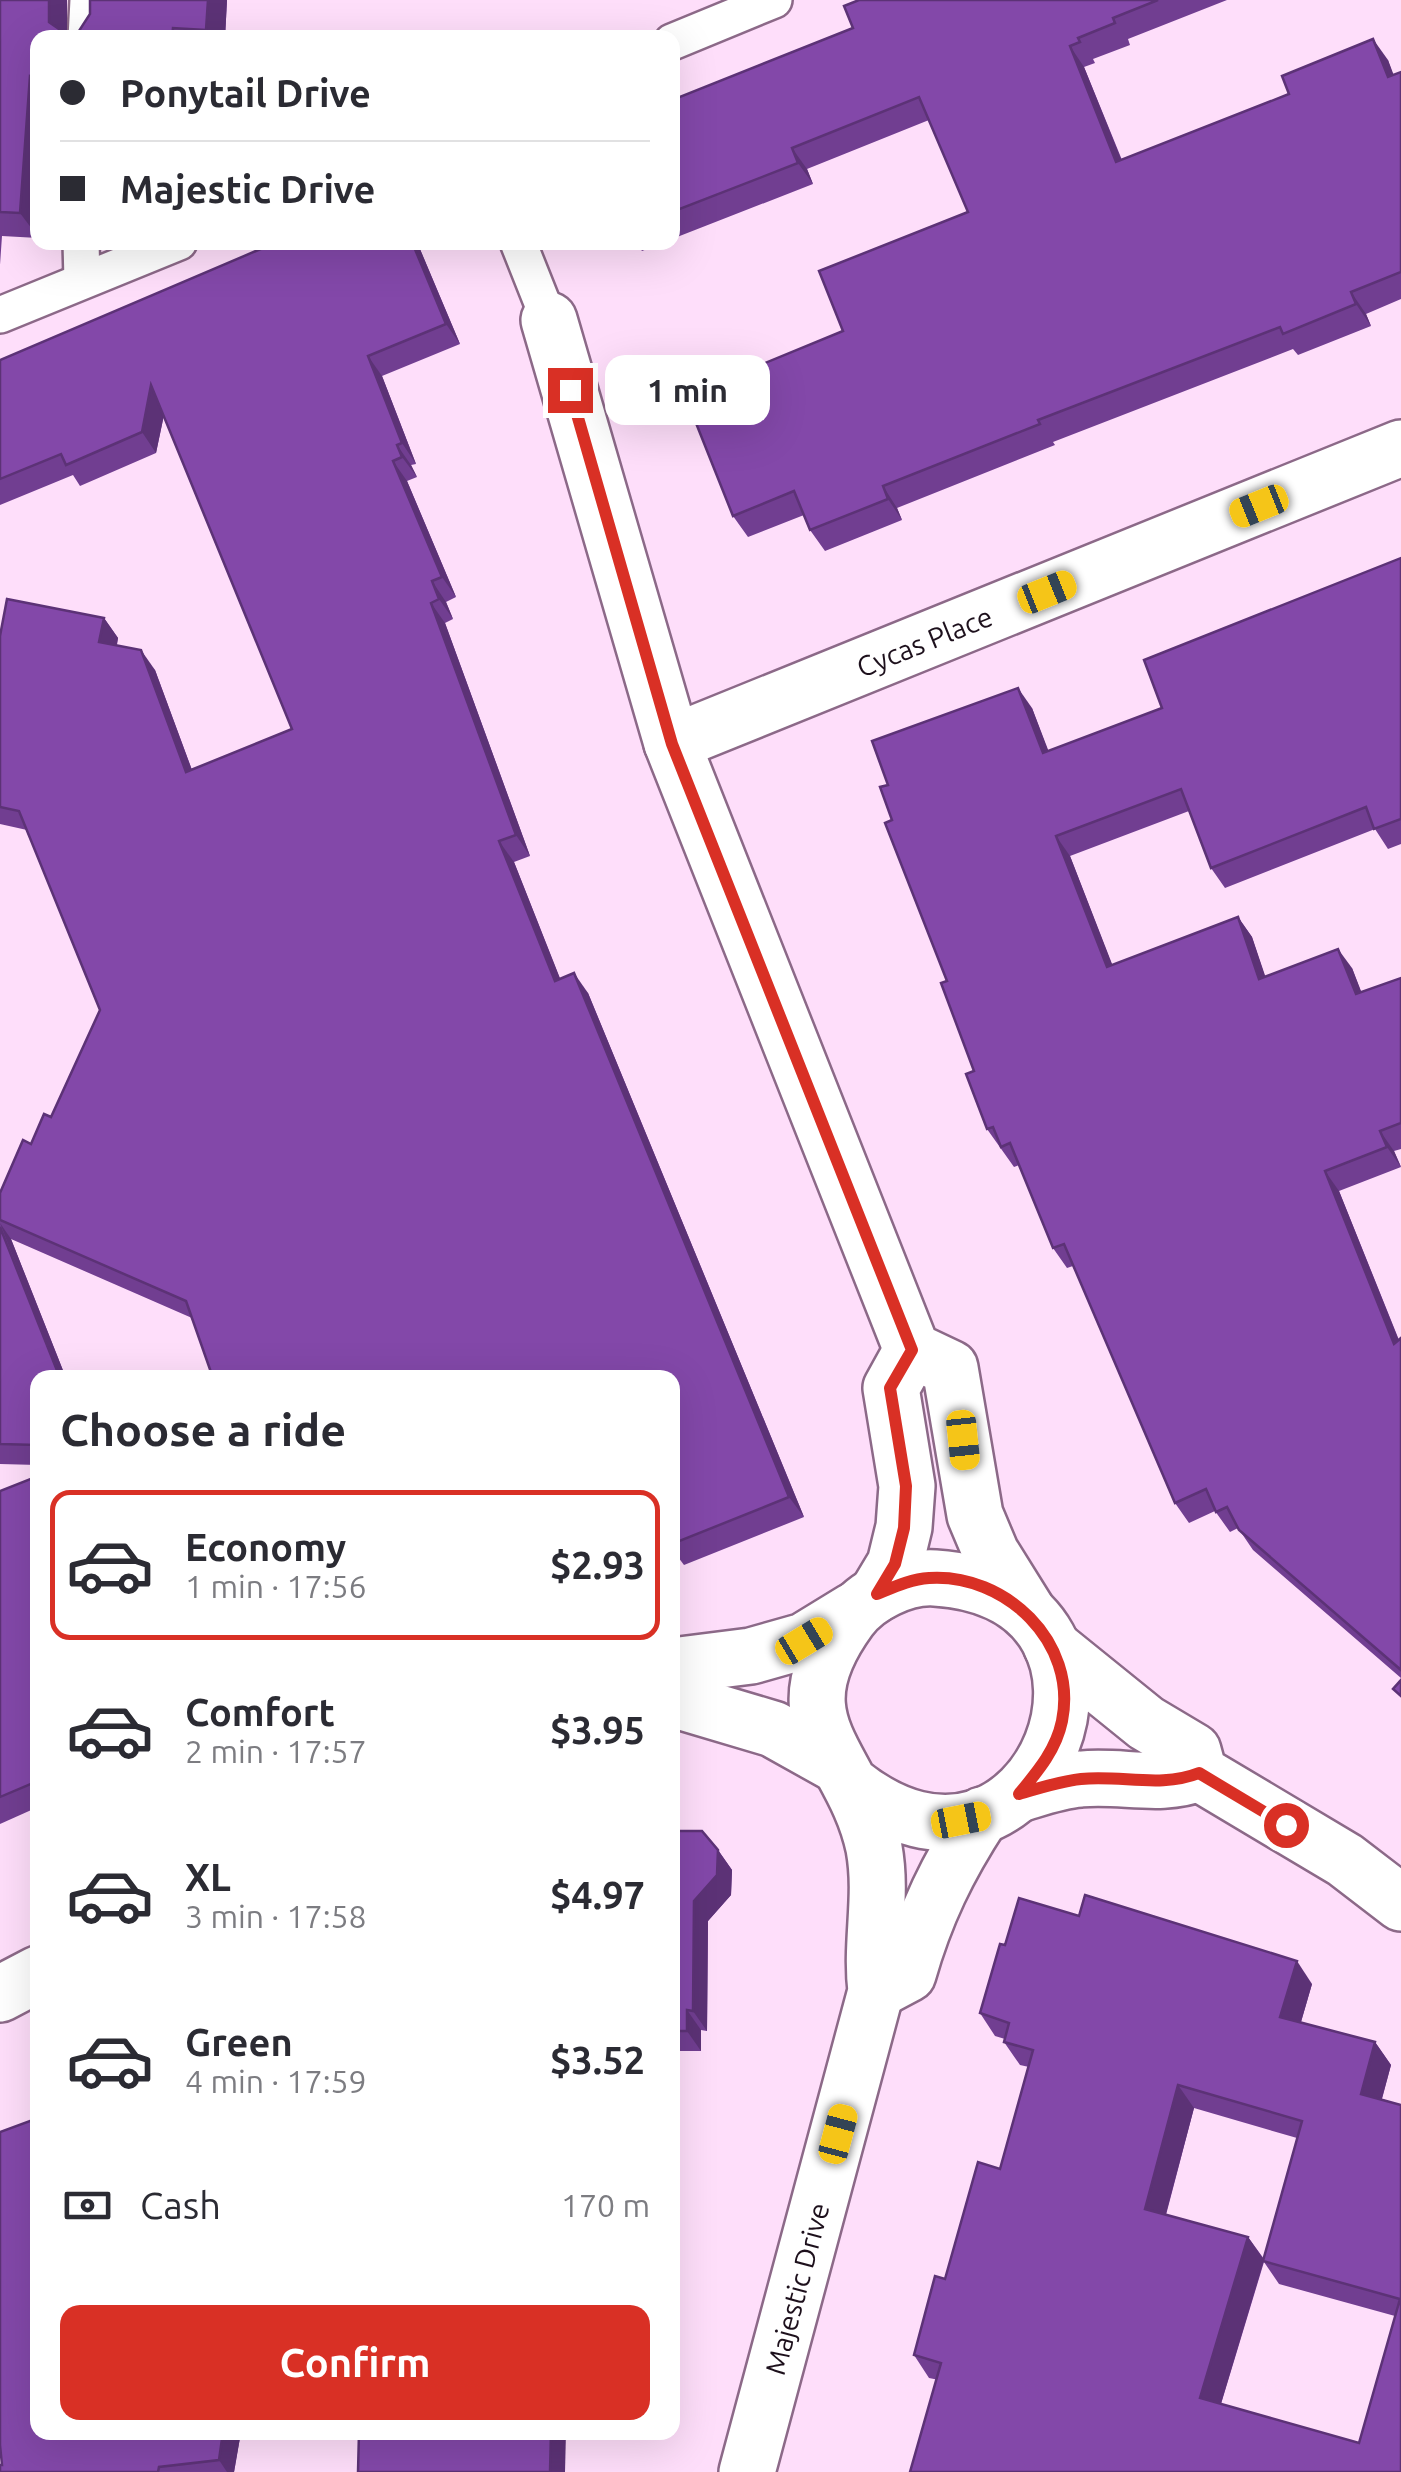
<!DOCTYPE html>
<meta charset="utf-8">
<style>
:root{--surface:#fff;--page:#f7f7f7;--text:#2b2b33;--muted:#7c7c81;--line:#e1e1e2;--accent:#d93025}
body{margin:0;font-family:Ubuntu,sans-serif;background:var(--page);color:var(--text);height:100vh;display:flex;flex-direction:column;font-size:38px;white-space:nowrap}
*{box-sizing:border-box;margin:0}
p{font-size:32px;color:var(--muted)}
.icon{flex:none;width:55px;height:55px;fill:none;stroke:currentColor;stroke-width:2;stroke-linecap:round;stroke-linejoin:round}
.map{position:relative;flex:1;overflow:hidden}
.side{position:absolute;left:30px;top:1370px;width:650px;height:1070px;display:flex;flex-direction:column;background:var(--surface);border-radius:20px;box-shadow:0 10px 40px #0002}
.side>*{flex:none}
.banner{position:absolute;left:30px;top:30px;width:650px;height:220px;border-radius:20px;box-shadow:0 10px 40px #0002;display:grid;align-content:center;height:220px;padding:0 30px;background:var(--surface)}
.end{position:absolute;width:45px;height:45px;margin:-22px;border:12px solid #d93025;background:#fff;box-shadow:0 0 0 5px #fff}
.from{border-radius:50%}
.bubble{position:absolute;height:70px;border-radius:20px;background:var(--surface);box-shadow:0 10px 40px #0002;font-size:32px;font-weight:700;line-height:70px;text-align:center}
.car{position:absolute;width:30px;height:60px;margin:-30px -15px;border-radius:12px;box-shadow:0 0 8px 2px #0007;background:linear-gradient(#f5c518 24%,#345 0 40%,#f5c518 0 76%,#345 0 86%,#f5c518 0)}
.banner b{display:flex;align-items:center;gap:35px;height:95px;font-size:38px}
.banner b+b{border-top:2px solid var(--line)}
.banner i{width:25px;height:25px;background:var(--text)}
ul{padding:0;list-style:none}
li{display:flex;align-items:center;gap:30px;height:150px;margin:0 20px 15px;padding:0 10px;border:5px solid transparent;border-radius:20px}
li div{flex:1}
li b{display:block;font-size:38px}
li em{font-style:normal;font-weight:700}
li.on{border-color:var(--accent)}
li>.icon{width:90px;height:90px;stroke-width:1.5}
h2{padding:0 30px;font-size:45px;line-height:120px}
.pay{display:flex;align-items:center;gap:25px;height:110px;padding:0 30px;font-size:38px}
.pay p{margin-inline-start:auto}
.cta{display:flex;gap:20px;margin-top:auto;padding:20px 30px}
.cta a{flex:1;height:115px;border-radius:20px;background:var(--accent);color:#fff;font-size:40px;font-weight:700;line-height:115px;text-align:center}
.map>svg:first-child{display:block}
</style>
<div class="map">
<svg width="1401" height="2472" viewBox="0 0 1401 2472">
<rect width="100%" height="100%" fill="#fedefa"/>
<g fill="none" stroke-linecap="round" stroke-linejoin="round">
<defs>
<g id="service">
<path d="M86 38 88 0"/>
<path d="M672 42 774 0"/>
<path d="M81 242 82 280"/>
<path d="M518 242 549 320"/>
<path d="M0 315 179 242"/>
</g>
<g id="minor">
<path d="M549 320 672 743 912 1350 950 1368 975 1515 991 1553 1026 1609"/>
<path id="s1" d="M672 743 1401 448"/>
<path d="M877 1594 895 1564 904 1527 907 1486 891 1388 912 1350"/>
<path d="M1052 1647 1146 1723 1193 1751 1199 1773 1345 1860 1401 1903"/>
<path d="M672 1666 751 1656 804 1641 853 1611"/>
<path d="M672 1699 773 1729 834 1763"/>
<path d="M1019 1794C1039 1788 1061 1780 1081 1779 1122 1775 1161 1788 1199 1773"/>
<path d="M876 1991 908 1974C925 1914 948 1867 982 1815"/>
<path d="M0 1994 38 1974"/>
<path id="s2" d="M747 2472 876 1991C870 1943 883 1897 874 1848 854 1752 773 1724 849 1619 866 1595 905 1576 935 1578 1171 1593 1039 1937 849 1783"/>
</g>
</defs>
<!-- service casing -->
<use href="#service" stroke="#8c6988" stroke-width="40"/>
<!-- minor casing -->
<use href="#minor" stroke="#8c6988" stroke-width="60"/>
<!-- service -->
<use href="#service" stroke="#fff" stroke-width="35"/>
<!-- minor -->
<use href="#minor" stroke="#fff" stroke-width="55"/>
</g>
<!-- wall -->
<g fill="#713e91" fill-rule="evenodd">
<path d="M0 0H67V34L227 0 225 38H38V238L2 236 0 265Z"/>
<path d="M859 0H1227L1128 39 1130 45 1093 59 1095 63 1084 67 1122 160 1388 60 1393 75 1401 72V299L1366 314 1371 326 1298 355 1293 349 1053 442 1055 445 897 508 902 520 825 551 810 530 804 515 748 537 733 516 701 416 843 331 968 212 929 120 807 169 813 184 672 239V100L853 28Z"/>
<path d="M417 242 460 344 382 376 416 464 411 465 417 477 407 481 456 597 446 602 453 619 445 623 530 856 514 862 560 979 588 993 804 1517 684 1565 672 1549V1378L192 1318 11 1239 66 1378H38V1465L0 1464V1193L31 1144 51 1117 100 1010 27 830 0 824V636L104 618 118 638 117 645 155 670 192 770 292 729 164 415 156 453 80 486 73 475 0 505V360Z"/>
<path d="M636 242H664L642 251Z"/>
<path d="M1401 558V844L1388 849 1375 829 1225 888 1211 868 1189 811 1070 856 1112 965 1238 917 1252 937 1265 977 1352 968 1361 992 1401 978V1149L1394 1151 1401 1167 1339 1191 1399 1340 1401 1338V1678L1253 1550 1238 1528 1230 1532 1215 1511 1189 1523 1175 1503 1073 1266 1067 1268 1053 1248 1019 1165 1014 1167 987 1129 974 1071 947 981 892 820 888 785 1032 708 1048 751 1162 708Z"/>
<path d="M38 1476V1807L0 1824V1491Z"/>
<path d="M672 1831 718 1850 732 1870 731 1895 708 1921 707 2031 701 2030V2051H679L677 2082H672Z"/>
<path d="M1312 1984 1301 2022 1375 2042 1391 2065 1382 2099 1401 2105V2472L929 2378 914 2355 945 2279 1000 2169 1029 2067 1020 2065 1004 2042 1005 2039 995 2036 980 2013ZM1194 2108 1297 2138 1264 2259 1248 2237 1166 2215ZM1264 2262 1279 2284 1395 2316 1359 2443 1221 2404Z"/>
<path d="M241 2432 234 2472H0Z"/>
</g>
<!-- shaded-wall -->
<g fill="#5c3276">
<path d="M49 0H67V38L49 22Z"/>
<path d="M208 0H227L225 38H212L206 30Z"/>
<path d="M1373 39 1388 60 1401 94 1388 77Z"/>
<path d="M1070 46 1084 67 1131 184 1116 162Z"/>
<path d="M30 76 38 87V237L20 213Z"/>
<path d="M792 148 807 169 813 184 798 163Z"/>
<path d="M412 242H417L460 344 446 324Z"/>
<path d="M1351 292 1366 314 1371 326 1356 304Z"/>
<path d="M368 356 382 376 416 464 402 443Z"/>
<path d="M151 385 166 405 156 453 142 432Z"/>
<path d="M397 445 411 465 417 477 402 457Z"/>
<path d="M393 461 407 481 456 597 442 577Z"/>
<path d="M883 486 897 508 902 520 888 499Z"/>
<path d="M432 581 446 602 453 619 439 599Z"/>
<path d="M431 603 445 623 530 856 516 835Z"/>
<path d="M104 618 118 638 113 662 99 642Z"/>
<path d="M141 650 155 670 200 792 186 772Z"/>
<path d="M1018 688 1032 708 1057 773 1043 753Z"/>
<path d="M1056 836 1070 856 1121 987 1107 967Z"/>
<path d="M499 841 514 862 569 1001 555 981Z"/>
<path d="M1238 917 1252 937 1273 999 1259 979Z"/>
<path d="M1338 949 1352 968 1370 1014 1356 994Z"/>
<path d="M574 973 588 993 804 1517 789 1497Z"/>
<path d="M1380 1131 1394 1151 1401 1167 1387 1147Z"/>
<path d="M1325 1171 1339 1191 1401 1346 1394 1344Z"/>
<path d="M0 1223 11 1239 66 1378H60Z"/>
<path d="M718 1850 732 1870 731 1895 708 1921 707 2031 693 2011 694 1901Z"/>
<path d="M1297 1961 1312 1984 1296 2039 1280 2017Z"/>
<path d="M687 2010 701 2030V2051L687 2031Z"/>
<path d="M672 2042 679 2051 677 2082 672 2075Z"/>
<path d="M1375 2042 1391 2065 1377 2116 1361 2094Z"/>
<path d="M1178 2085 1194 2108 1161 2232 1145 2209Z"/>
<path d="M1248 2237 1264 2260 1216 2420 1200 2398Z"/>
<path d="M223 2432H241L234 2472H227L219 2460Z"/>
<path d="M551 2432H566L565 2472H550Z"/>
</g>
<!-- building -->
<g fill="#8348a9" stroke="#5c3276" stroke-width="2.5" fill-rule="evenodd">
<path d="M0 0H49V22L66 34 79 31 90 14V0H208L206 30 173 28 172 38H38V77L30 76 20 213 0 212Z"/>
<path d="M859 0H1158L1113 18 1115 23 1078 38 1080 42 1070 46 1116 162 1289 94 1282 76 1373 39 1388 77 1401 72V272L1351 292 1356 304 1283 334 1280 327 1038 420 1040 424 883 486 888 499 810 530 794 491 733 516 694 418 701 416 692 393 843 331 819 271 968 212 919 97 792 148 798 163 672 212V100L853 28 844 6Z"/>
<path d="M277 242H412L446 324 368 356 402 443 397 445 402 457 393 461 442 577 432 581 439 599 431 603 516 835 499 841 555 981 574 973 789 1497 672 1544V1378H213L186 1301 0 1220V1193L23 1140 31 1144 44 1114 51 1117 100 1010 19 811 0 807V636L7 599 104 618 99 642 141 650 186 772 292 729 151 385 142 432 66 465 61 454 0 479V360Z"/>
<path d="M1401 558V819L1374 829 1366 807 1211 868 1181 789 1056 836 1107 967 1238 917 1259 979 1338 949 1356 994 1401 978V1123L1380 1131 1387 1147 1325 1171 1394 1344 1401 1338V1670L1239 1530 1227 1507 1216 1512 1206 1489 1175 1503 1064 1244 1053 1248 1010 1143 1001 1147 993 1127 987 1129 966 1074 974 1071 941 983 947 981 885 823 892 820 880 787 888 785 872 741 1018 688 1043 753 1162 708 1144 660Z"/>
<path d="M0 1227 60 1378H38V1445L0 1444Z"/>
<path d="M38 1476V1781L0 1797V1491Z"/>
<path d="M1401 1680V1696L1393 1689Z"/>
<path d="M672 1831H702L718 1850 717 1875 694 1901 693 2011 687 2010V2031H672Z"/>
<path d="M1085 1895 1297 1961 1280 2017 1375 2042 1361 2094 1401 2105V2472H910L941 2363 914 2355 935 2276 945 2279 978 2162 1000 2169 1033 2050 1004 2042 1009 2023 980 2013 1000 1944 1005 1945 1019 1898 1079 1916ZM1178 2085 1302 2121 1263 2261 1400 2299 1359 2443 1200 2398 1248 2237 1145 2209Z"/>
<path d="M38 2118V2432H223L219 2460 159 2467 158 2472H0V2465H2L0 2445V2132Z"/>
<path d="M359 2432H551L550 2472H358Z"/>
</g>
<g fill="none" stroke-linecap="round" stroke-linejoin="round">
<!-- route -->
<path stroke="#d93025" stroke-width="12" d="M570 390 672 744 912 1350 890 1388 906 1486 904 1528 895 1564 877 1594C894 1587 911 1579 929 1578 1005 1573 1078 1642 1062 1721 1056 1750 1038 1771 1019 1794 1039 1788 1061 1781 1081 1779 1122 1775 1161 1788 1199 1773L1286 1825"/>
</g>
<g text-anchor="middle" dominant-baseline="central" stroke-width="8" stroke-linejoin="round" paint-order="stroke">
<!-- street labels -->
<g font-size="28" fill="#1d101c" stroke="#fedefa">
<text stroke="none"><textPath href="#s1" startOffset="272">Cycas Place</textPath></text>
<text stroke="none"><textPath href="#s2" startOffset="190">Majestic Drive</textPath></text>
</g>
</g>
</svg>
<i class="end from" style="left:1286px;top:1825px"></i>
<i class="end" style="left:570px;top:390px"></i>
<div class="bubble" style="left:605px;top:355px;width:165px">1 min</div>
<i class="car" style="left:1259px;top:506px;rotate:248deg"></i>
<i class="car" style="left:1047px;top:592px;rotate:68deg"></i>
<i class="car" style="left:963px;top:1440px;rotate:174deg"></i>
<i class="car" style="left:804px;top:1641px;rotate:59deg"></i>
<i class="car" style="left:961px;top:1820px;rotate:79deg"></i>
<i class="car" style="left:838px;top:2134px;rotate:15deg"></i>
<div class="banner">
<b><i class="from"></i>Ponytail Drive</b>
<b><i></i>Majestic Drive</b>
</div>
<section class="side">
<h2>Choose a ride</h2>
<ul>
<li class="on"><svg class="icon" aria-label="car" viewBox="0 0 24 24"><path d="M5 17H2v-5l4-1 3-4h7l3 4 3 1v5h-3M9 17h6M6 11h13"/><circle cx="7" cy="17" r="2"/><circle cx="17" cy="17" r="2"/></svg><div><b>Economy</b><p>1 min · 17:56</p></div><em>$2.93</em></li>
<li><svg class="icon" aria-label="car" viewBox="0 0 24 24"><path d="M5 17H2v-5l4-1 3-4h7l3 4 3 1v5h-3M9 17h6M6 11h13"/><circle cx="7" cy="17" r="2"/><circle cx="17" cy="17" r="2"/></svg><div><b>Comfort</b><p>2 min · 17:57</p></div><em>$3.95</em></li>
<li><svg class="icon" aria-label="car" viewBox="0 0 24 24"><path d="M5 17H2v-5l4-1 3-4h7l3 4 3 1v5h-3M9 17h6M6 11h13"/><circle cx="7" cy="17" r="2"/><circle cx="17" cy="17" r="2"/></svg><div><b>XL</b><p>3 min · 17:58</p></div><em>$4.97</em></li>
<li><svg class="icon" aria-label="car" viewBox="0 0 24 24"><path d="M5 17H2v-5l4-1 3-4h7l3 4 3 1v5h-3M9 17h6M6 11h13"/><circle cx="7" cy="17" r="2"/><circle cx="17" cy="17" r="2"/></svg><div><b>Green</b><p>4 min · 17:59</p></div><em>$3.52</em></li>
</ul>
<div class="pay"><svg class="icon" aria-label="cash" viewBox="0 0 24 24"><path d="M3 7h18v10H3z"/><circle cx="12" cy="12" r="2"/></svg>Cash<p>170 m</p></div>
<div class="cta"><a>Confirm</a></div>
</section>
</div>
